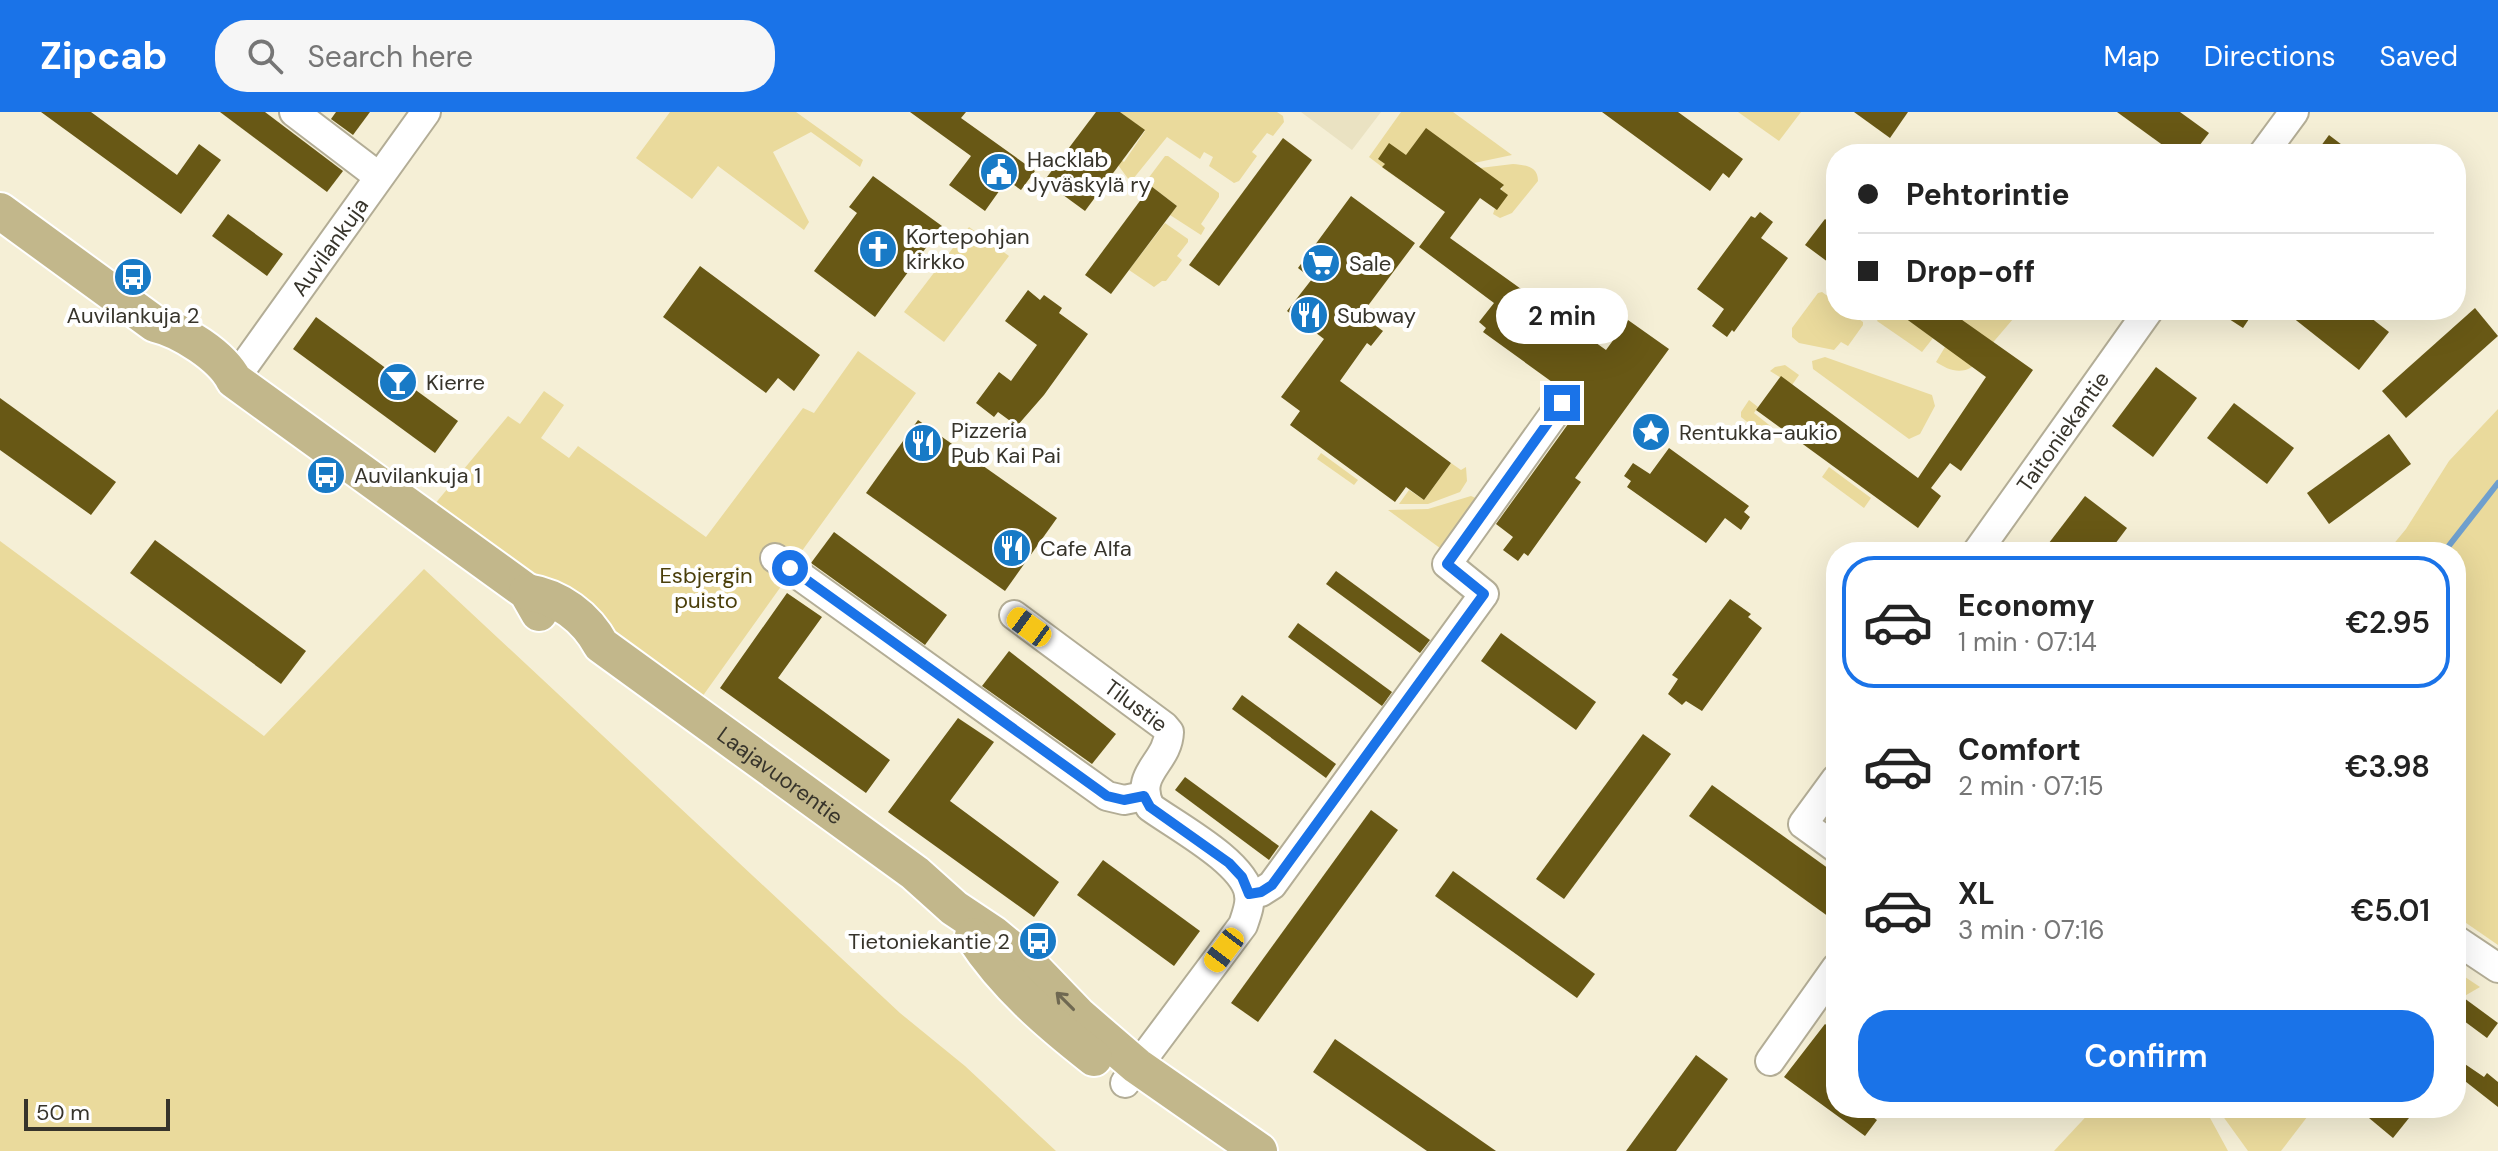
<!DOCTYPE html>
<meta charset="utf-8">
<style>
:root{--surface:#fff;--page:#f6f6f6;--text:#222;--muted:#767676;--line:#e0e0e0;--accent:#1a73e8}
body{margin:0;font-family:"DM Sans",sans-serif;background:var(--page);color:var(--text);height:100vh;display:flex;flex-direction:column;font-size:30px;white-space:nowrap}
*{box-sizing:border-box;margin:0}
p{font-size:26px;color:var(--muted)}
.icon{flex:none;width:44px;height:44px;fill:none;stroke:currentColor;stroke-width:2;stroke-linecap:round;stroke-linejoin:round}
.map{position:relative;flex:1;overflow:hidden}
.panel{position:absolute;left:1826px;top:430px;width:640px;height:576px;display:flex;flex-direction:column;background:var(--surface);border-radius:32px;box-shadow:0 8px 32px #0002}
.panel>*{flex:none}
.top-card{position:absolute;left:1826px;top:32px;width:640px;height:176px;border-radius:32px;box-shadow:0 8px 32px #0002;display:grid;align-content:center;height:176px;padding:0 32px;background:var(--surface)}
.scale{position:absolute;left:24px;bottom:20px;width:146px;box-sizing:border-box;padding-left:8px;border:4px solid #37342b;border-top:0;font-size:22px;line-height:28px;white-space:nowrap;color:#37342b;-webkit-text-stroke:6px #fff;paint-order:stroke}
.end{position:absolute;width:36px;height:36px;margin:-18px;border:10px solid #1a73e8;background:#fff;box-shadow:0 0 0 4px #fff}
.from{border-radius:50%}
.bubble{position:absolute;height:56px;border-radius:28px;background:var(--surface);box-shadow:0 8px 32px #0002;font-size:26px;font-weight:600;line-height:56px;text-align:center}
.car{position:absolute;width:24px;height:48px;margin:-24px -12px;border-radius:10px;box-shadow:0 0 6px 2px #0007;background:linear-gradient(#f5c518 24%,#345 0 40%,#f5c518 0 76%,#345 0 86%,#f5c518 0)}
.top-card b{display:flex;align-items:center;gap:28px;height:76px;font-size:30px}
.top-card b+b{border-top:2px solid var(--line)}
.top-card i{width:20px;height:20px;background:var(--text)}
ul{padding:14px 0 0;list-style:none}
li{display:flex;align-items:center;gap:24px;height:132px;margin:0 16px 12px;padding:0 16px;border:4px solid transparent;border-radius:32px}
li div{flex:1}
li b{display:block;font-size:30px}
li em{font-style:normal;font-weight:600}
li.on{border-color:var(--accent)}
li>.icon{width:72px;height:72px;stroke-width:1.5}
.action{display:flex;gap:16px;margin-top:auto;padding:16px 32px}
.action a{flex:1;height:92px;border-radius:32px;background:var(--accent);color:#fff;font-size:32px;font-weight:600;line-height:92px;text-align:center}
header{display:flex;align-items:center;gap:48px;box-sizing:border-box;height:112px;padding:0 40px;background:var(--accent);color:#fff}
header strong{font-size:38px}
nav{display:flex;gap:44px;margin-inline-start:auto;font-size:28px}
.search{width:560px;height:72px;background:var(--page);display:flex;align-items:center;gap:20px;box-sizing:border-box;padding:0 28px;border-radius:32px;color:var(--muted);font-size:30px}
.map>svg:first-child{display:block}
</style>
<header>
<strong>Zipcab</strong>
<div class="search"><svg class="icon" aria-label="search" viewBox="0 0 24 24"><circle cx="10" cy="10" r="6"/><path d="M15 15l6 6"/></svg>Search here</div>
<nav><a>Map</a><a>Directions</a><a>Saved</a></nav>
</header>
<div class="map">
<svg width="2498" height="1039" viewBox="0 0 2498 1039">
<rect width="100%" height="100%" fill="#f5efd6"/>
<!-- built -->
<path fill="#eae2c2" d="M1301 0H1381L1352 38Z"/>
<!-- green -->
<g fill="#eada9c">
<path d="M670 0H796L863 48 860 55 811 20 773 40 809 110 804 118 718 54 692 87 636 46Z"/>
<path d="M1120 0H1277L1283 4 1284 10 1273 24 1267 21 1252 40 1257 44 1239 69 1234 71 1209 54 1213 45 1204 40 1200 47 1167 25 1133 67 1129 68 1118 53 1079 23 1082 19 1124 50 1145 19Z"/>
<path d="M1401 0H1453L1512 43 1474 51 1426 17 1412 35 1411 47H1378L1385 52 1383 56 1415 80 1369 45Z"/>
<path d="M1738 0H1801L1779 29Z"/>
<path d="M1165 44H1168L1219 81V85L1201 112 1205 116 1201 123 1170 103 1177 94 1151 74 1147 68Z"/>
<path d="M1513 52C1525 53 1538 54 1538 69L1512 101 1500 106 1493 102 1503 73 1480 56Z"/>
<path d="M1165 111 1188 127V130L1177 144 1182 148 1166 169H1162L1154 175 1129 158Z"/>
<path d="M969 115 1009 144 944 230 904 200Z"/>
<path d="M1822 180 1836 190V198H1846L1863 210V213L1848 234 1841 230 1834 238 1799 231 1792 225V216L1818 181Z"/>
<path d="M1883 198H1894L1933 226 1922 240 1877 209Z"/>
<path d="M1948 198H2004L2013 207 1972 255C1959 263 1947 257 1936 250L1945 235Z"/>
<path d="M1618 200 1620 202 1606 220 1613 225 1607 228 1598 218V212Z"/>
<path d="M858 239 916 281 786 461 782 473 702 585 429 399 508 304 520 312 544 279 564 293 541 326 569 346 578 334 706 425 803 296 814 301Z"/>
<path d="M1825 245 1932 283 1935 294 1920 322 1909 327 1813 257 1812 249Z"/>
<path d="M1785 253 1799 263 1792 273 1770 259 1775 255Z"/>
<path d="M1749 288 1758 295 1754 301 1773 316 1766 325 1741 305V300Z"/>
<path d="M2498 297V833L2456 804V440H2387L2406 417 2449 349Z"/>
<path d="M1321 341 1358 368 1354 373 1317 347Z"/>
<path d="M1451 351 1461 358 1466 355 1467 369 1460 380 1428 392H1399L1409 378 1424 388Z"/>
<path d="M1829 355 1871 386 1864 396 1822 365Z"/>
<path d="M1471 384 1480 388 1444 439 1388 398 1428 397Z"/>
<path d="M0 429 264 624 424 457 900 901 965 954 1056 1039H0Z"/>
<path d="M2456 859 2480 875 2456 889Z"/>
<path d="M2094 996H2193L2209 1004 2228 1039H2054Z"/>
<path d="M2217 996H2314L2281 1039H2248Z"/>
</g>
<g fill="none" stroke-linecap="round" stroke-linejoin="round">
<!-- stream -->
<path stroke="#6f9fcd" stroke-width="6" d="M2444 440 2498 371"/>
</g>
<!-- building -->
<g fill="#685815">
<path d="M41 0H91L177 63 199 32 221 48 181 102Z"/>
<path d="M220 0H265L343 59 327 80Z"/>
<path d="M336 0H370L353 23 331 7Z"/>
<path d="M910 0H966L961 6 1035 59 1021 78 1007 68 985 99 949 73 971 44Z"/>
<path d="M1096 0H1120L1145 18 1085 99 1044 69Z"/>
<path d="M1602 0H1678L1743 47 1729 66 1723 61 1710 79Z"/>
<path d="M1854 0H1908L1890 26Z"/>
<path d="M2117 0H2180L2209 21 2193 42H2175Z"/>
<path d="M1426 16 1504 73 1500 77 1508 83 1497 98 1480 86 1450 126 1606 238 1628 208 1669 237 1575 366 1581 370 1528 444 1524 441 1518 449 1503 438 1513 425 1496 412 1576 301 1579 293 1578 285 1571 277 1559 275 1483 220 1486 216 1479 210 1494 191 1419 135 1445 100 1382 55 1385 52 1378 47 1389 31 1406 43Z"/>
<path d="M2329 23 2354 42H2315Z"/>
<path d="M1283 26 1312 48 1219 174 1189 153Z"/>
<path d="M873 64 942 114 875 205 814 159 857 101 849 95Z"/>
<path d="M1151 74 1177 94 1111 182 1085 163Z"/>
<path d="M1351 84 1415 131 1361 203 1383 219 1371 234 1367 231 1340 269 1451 351 1424 388 1406 375 1395 390 1290 313 1300 299 1281 285 1324 227 1287 199 1312 167 1298 156Z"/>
<path d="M1760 100 1773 110 1761 126 1788 146 1734 220 1732 218 1727 225 1712 214 1724 197 1697 177 1751 104 1755 106Z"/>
<path d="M228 102 283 142 267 164 212 124Z"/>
<path d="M1825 107 1836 115V156L1805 133Z"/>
<path d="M700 154 820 243 794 279 778 266 766 281 663 205Z"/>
<path d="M1028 178 1040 188 1044 183 1062 196 1059 201 1088 222 1044 283 1017 314 998 300 994 305 976 291 999 260 1011 269 1037 233 1005 209Z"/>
<path d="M2475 196 2498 224 2406 306 2382 279Z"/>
<path d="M1894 198H1948L2033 258 1961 359 1950 351 1931 376 1941 384 1918 416 1756 298 1781 264 1918 366 1986 265Z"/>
<path d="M2215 198H2255L2243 216Z"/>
<path d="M2283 198H2361L2389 220 2359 258Z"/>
<path d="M316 205 458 309 435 341 293 237Z"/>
<path d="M2156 255 2197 286 2153 345 2112 314Z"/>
<path d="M0 286 116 370 91 403 0 338Z"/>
<path d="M2234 291 2294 336 2267 372 2207 326Z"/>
<path d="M918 308 1057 406 1005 479 866 381Z"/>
<path d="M2389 322 2411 352 2329 412 2307 381Z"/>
<path d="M1669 336 1749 394 1744 400 1750 405 1741 418 1725 406 1706 431 1627 375 1631 369 1624 364 1633 351 1650 362Z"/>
<path d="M2085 384 2127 416 2109 440H2042Z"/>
<path d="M834 420 947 503 925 533 811 451Z"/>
<path d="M155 428 306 539 281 572 130 461Z"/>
<path d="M1336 459 1430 528 1420 541 1326 472Z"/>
<path d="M787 481 822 505 778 566 890 648 866 681 720 576Z"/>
<path d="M1730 487 1751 502 1748 505 1762 516 1702 599 1686 589 1682 593 1668 582 1678 567 1672 563Z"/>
<path d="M1298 511 1392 580 1382 594 1288 525Z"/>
<path d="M1501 521 1596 590 1576 618 1481 549Z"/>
<path d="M1009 539 1116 622 1092 652 982 574Z"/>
<path d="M1242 583 1336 652 1326 666 1232 597Z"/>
<path d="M958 606 994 630 950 689 1059 770 1034 805 888 700Z"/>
<path d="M1643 622 1671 642 1564 787 1536 767Z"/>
<path d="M1185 665 1279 734 1269 748 1175 678Z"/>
<path d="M1712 673 1836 762V810L1689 704Z"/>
<path d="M1371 698 1398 718 1258 910 1231 891Z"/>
<path d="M1103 748 1200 819 1174 854 1077 783Z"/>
<path d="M1453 759 1595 862 1577 886 1435 784Z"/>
<path d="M2464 886 2498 911 2487 926 2456 903V897Z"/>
<path d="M1825 912 1836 920V996H1860L1877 1008 1865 1024 1784 965Z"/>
<path d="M1335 927 1496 1039H1427L1313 960Z"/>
<path d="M1696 943 1728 967 1676 1039H1626Z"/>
<path d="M2456 946 2484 965 2487 961 2498 970V995L2456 962Z"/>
<path d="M2357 996H2417L2393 1026Z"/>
</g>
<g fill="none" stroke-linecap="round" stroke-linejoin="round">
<defs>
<g id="minor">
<path d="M294 0 378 64"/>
<path d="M2263 42 2294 0"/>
<path id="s1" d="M234 268 426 0"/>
<path id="s2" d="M1977 440 2149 198"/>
<path d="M775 446 1107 684 1124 688 1144 684"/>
<path id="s3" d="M1014 503 1164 614 1169 620C1168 651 1133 661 1150 695 1176 714 1244 750 1249 782 1251 792 1246 804 1243 813L1125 971"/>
<path d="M1836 667 1803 712 1836 736"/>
<path d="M1249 782 1261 780 1272 773 1484 482 1447 452 1562 291"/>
<path d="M2456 828 2498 856"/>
<path d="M1770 949 1836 856"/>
</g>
<g id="major">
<path d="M0 99 155 212C181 218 222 244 234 268L527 480 539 501"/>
<path id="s4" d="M527 480C559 485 586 505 601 533L915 761 954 796 993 822 1027 850 1079 904 1137 954 1259 1039"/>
<path d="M973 824C1005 873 1048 910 1094 946"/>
</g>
</defs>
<!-- minor casing -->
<use href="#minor" stroke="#b3ad96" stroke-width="32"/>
<!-- major casing -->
<use href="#major" stroke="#fff" stroke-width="40"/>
<!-- minor -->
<use href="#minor" stroke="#fff" stroke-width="28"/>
<!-- major -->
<use href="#major" stroke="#c2b78b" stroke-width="36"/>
</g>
<!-- one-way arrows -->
<defs><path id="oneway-shaft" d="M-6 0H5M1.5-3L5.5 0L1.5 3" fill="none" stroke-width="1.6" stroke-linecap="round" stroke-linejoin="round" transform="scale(2)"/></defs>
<use stroke="#6f6851" href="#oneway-shaft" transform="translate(1065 889) rotate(-135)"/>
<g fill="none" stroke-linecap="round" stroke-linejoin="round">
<!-- route -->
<path stroke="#1a73e8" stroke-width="10" d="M790 456 1107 684 1124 688 1144 684 1150 695 1229 751 1242 765 1249 782 1261 780 1272 773 1484 482 1447 452 1562 291"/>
</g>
<!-- icons -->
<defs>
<symbol id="civic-disc" viewBox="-11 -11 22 22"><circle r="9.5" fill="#187ac6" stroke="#fff"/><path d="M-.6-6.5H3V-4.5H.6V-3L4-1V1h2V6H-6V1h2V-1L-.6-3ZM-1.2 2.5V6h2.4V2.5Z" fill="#fff"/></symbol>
<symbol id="church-disc" viewBox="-11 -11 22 22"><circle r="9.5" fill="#187ac6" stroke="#fff"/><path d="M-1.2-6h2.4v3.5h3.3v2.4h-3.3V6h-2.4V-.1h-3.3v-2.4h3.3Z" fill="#fff"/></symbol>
<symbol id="supermarket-disc" viewBox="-11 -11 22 22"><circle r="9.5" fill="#187ac6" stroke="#fff"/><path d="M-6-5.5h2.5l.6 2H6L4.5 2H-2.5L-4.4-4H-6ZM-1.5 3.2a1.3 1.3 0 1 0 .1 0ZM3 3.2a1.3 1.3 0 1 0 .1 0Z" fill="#fff"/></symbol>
<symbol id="bus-disc" viewBox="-11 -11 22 22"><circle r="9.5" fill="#187ac6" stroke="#fff"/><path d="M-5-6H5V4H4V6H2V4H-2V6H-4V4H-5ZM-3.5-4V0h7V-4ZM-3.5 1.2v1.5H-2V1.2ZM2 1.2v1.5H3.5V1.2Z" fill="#fff"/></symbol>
<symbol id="restaurant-disc" viewBox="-11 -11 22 22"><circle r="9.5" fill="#187ac6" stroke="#fff"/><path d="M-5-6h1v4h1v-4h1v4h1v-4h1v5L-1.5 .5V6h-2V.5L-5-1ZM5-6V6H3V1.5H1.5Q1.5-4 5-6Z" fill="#fff"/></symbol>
<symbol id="bar-disc" viewBox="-11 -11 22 22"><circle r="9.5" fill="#187ac6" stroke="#fff"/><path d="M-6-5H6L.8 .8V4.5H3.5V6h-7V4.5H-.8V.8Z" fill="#fff"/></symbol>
<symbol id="sight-disc" viewBox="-11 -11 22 22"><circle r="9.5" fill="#187ac6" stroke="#fff"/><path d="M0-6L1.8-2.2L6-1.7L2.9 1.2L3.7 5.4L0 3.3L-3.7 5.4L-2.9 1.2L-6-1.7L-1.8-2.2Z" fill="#fff"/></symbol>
</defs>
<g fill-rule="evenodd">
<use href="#civic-disc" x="977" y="38" width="44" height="44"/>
<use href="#church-disc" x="856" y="115" width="44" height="44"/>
<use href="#supermarket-disc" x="1299" y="129" width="44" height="44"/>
<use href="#bus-disc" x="111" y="143" width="44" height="44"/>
<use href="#restaurant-disc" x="1287" y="181" width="44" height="44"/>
<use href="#bar-disc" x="376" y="248" width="44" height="44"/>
<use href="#sight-disc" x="1629" y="298" width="44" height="44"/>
<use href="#restaurant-disc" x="901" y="309" width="44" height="44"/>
<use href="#bus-disc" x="304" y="341" width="44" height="44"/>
<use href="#restaurant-disc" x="990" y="414" width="44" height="44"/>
<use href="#bus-disc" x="1016" y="807" width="44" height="44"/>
</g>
<g text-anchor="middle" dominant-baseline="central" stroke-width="8" stroke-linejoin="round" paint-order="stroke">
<!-- poi labels -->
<g font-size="22" fill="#37342b" stroke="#fff" text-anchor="start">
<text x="1027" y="47">Hacklab<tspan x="1027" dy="25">Jyväskylä ry</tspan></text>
<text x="906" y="124">Kortepohjan<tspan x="906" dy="25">kirkko</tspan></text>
<text x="1349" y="151">Sale</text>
<text x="133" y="203" text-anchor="middle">Auvilankuja 2</text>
<text x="1337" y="203">Subway</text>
<text x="426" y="270">Kierre</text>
<text x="951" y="318">Pizzeria<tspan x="951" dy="25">Pub Kai Pai</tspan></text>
<text x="1679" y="320">Rentukka-aukio</text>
<text x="354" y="363">Auvilankuja 1</text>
<text x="1040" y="436">Cafe Alfa</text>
<text x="1010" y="829" text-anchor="end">Tietoniekantie 2</text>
</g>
<!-- street labels -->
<g font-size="22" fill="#37342b" stroke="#fff">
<text stroke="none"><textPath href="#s1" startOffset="164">Auvilankuja</textPath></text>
<text stroke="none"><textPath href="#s2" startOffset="148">Taitoniekantie</textPath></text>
<text stroke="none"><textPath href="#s3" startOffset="152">Tilustie</textPath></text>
<text stroke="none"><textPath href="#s4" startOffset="316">Laajavuorentie</textPath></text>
</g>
<!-- park labels -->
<g font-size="22" fill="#4b3f0b" stroke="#fff">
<text x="706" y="463">Esbjergin<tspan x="706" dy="25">puisto</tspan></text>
</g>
</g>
</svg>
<div class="scale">50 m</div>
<i class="end from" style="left:790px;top:456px"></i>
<i class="end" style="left:1562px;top:291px"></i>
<div class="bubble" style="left:1496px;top:176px;width:132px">2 min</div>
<i class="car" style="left:1029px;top:515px;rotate:306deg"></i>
<i class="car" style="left:1224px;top:838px;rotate:217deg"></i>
<div class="top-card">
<b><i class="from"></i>Pehtorintie</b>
<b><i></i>Drop-off</b>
</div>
<section class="panel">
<ul>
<li class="on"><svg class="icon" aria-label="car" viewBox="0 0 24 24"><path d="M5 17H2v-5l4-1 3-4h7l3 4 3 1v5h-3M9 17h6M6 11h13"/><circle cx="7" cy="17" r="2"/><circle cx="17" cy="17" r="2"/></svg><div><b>Economy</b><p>1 min · 07:14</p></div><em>€2.95</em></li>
<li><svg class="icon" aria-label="car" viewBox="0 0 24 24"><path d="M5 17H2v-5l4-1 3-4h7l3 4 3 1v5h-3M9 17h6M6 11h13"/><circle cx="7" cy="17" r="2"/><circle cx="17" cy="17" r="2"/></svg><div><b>Comfort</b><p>2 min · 07:15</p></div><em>€3.98</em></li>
<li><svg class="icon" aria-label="car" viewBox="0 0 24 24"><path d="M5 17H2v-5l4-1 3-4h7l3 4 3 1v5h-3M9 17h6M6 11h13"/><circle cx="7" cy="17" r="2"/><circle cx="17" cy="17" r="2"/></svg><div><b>XL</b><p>3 min · 07:16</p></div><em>€5.01</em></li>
</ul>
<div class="action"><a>Confirm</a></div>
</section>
</div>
